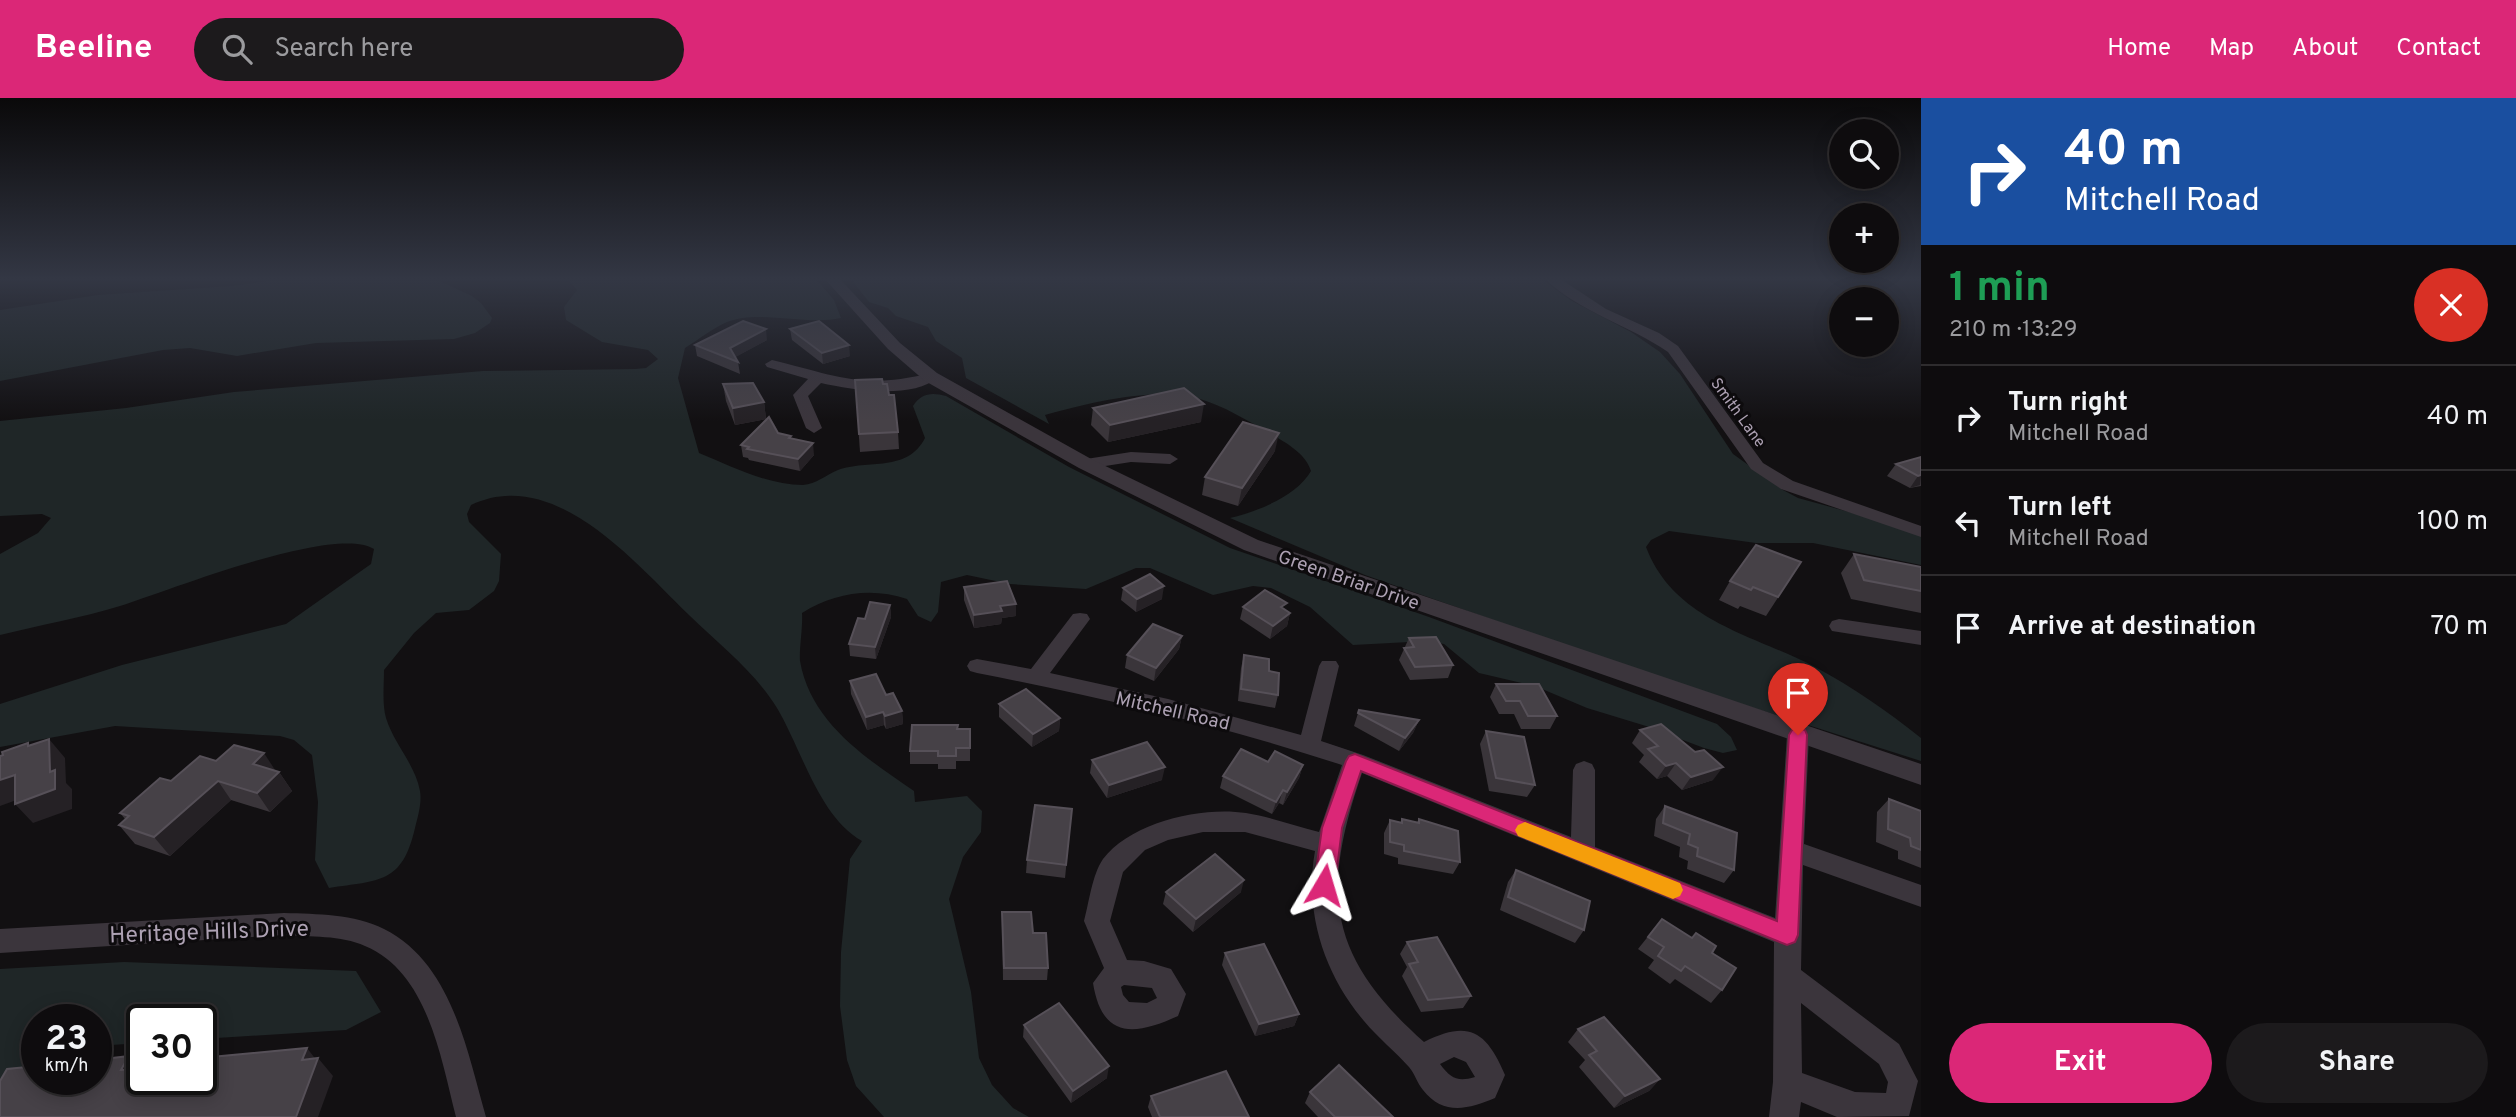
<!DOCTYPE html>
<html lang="en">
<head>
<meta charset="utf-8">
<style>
	body { margin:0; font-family:Overpass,sans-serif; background:#1c1a1c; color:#f1f3f6; height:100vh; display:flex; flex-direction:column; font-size:26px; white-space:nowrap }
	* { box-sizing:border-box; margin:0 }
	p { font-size:23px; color:#9b9b9e }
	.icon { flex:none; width:38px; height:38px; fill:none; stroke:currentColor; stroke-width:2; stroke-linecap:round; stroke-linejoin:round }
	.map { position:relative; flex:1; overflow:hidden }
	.sheet { display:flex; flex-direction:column; background:#0e0c0e; width:595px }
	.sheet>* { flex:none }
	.top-card { background:#1a4fa0; color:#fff; overflow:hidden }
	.buttons { position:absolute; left:1829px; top:21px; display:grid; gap:14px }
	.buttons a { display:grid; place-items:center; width:70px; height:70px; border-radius:50%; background:#0e0c0e; box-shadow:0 4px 18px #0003,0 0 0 2px #2e2c2e; font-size:35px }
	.speed { position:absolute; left:21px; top:906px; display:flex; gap:14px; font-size:35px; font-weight:700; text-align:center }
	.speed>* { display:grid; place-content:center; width:91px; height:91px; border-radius:50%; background:#0e0c0e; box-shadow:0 4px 18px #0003,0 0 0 2px #2e2c2e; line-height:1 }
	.speed small { font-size:18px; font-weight:400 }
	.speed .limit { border:4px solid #111; border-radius:10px; background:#fff; color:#111 }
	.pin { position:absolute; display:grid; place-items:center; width:60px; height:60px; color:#fff; margin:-72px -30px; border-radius:50% 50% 50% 0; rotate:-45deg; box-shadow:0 0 7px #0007 }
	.pin .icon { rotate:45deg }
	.me { position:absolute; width:77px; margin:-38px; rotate:7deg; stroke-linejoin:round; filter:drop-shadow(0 0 5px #0008) }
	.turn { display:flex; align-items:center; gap:24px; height:147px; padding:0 28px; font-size:32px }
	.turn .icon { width:91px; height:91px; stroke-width:2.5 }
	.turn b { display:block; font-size:49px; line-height:60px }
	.round { display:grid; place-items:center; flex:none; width:74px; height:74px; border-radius:37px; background:#1c1a1c }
	.headline { display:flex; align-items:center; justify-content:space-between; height:119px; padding:0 28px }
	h1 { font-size:42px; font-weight:700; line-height:52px; color:#1e9e55 }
	.cta { display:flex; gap:14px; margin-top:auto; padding:14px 28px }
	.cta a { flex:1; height:80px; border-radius:42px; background:#db2777; color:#fff; font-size:28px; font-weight:700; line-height:80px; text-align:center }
	.cta a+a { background:#1c1a1c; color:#f1f3f6 }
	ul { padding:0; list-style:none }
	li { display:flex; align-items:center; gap:21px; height:105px; padding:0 28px; border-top:2px solid #2e2c2e }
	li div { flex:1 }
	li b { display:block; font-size:26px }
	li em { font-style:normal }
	header { display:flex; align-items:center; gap:42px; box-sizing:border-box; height:98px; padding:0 35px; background:#db2777; color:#fff }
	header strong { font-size:33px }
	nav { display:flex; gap:38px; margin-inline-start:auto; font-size:24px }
	.search { width:490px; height:63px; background:#1c1a1c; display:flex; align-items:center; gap:18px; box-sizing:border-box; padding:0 24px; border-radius:38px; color:#9b9b9e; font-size:26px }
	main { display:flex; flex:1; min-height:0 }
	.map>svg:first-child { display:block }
	.green { fill:#1f2627 }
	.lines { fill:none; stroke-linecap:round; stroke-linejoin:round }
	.minor { fill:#3b353c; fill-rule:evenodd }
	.tertiary { fill:#3b353c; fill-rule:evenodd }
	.wall { fill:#3a353a }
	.shaded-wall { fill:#252125 }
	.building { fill:#464147; stroke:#565058; stroke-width:2 }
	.route { fill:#db2777; stroke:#8e194d; stroke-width:2 }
	.slow { fill:#f59e0b }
	.labels { text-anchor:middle; stroke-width:6; stroke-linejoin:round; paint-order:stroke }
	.far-street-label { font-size:16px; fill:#ada1b3; stroke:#0d0b0d }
	.street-label { font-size:19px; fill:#ada1b3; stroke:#0d0b0d }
	.near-street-label { font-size:23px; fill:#ada1b3; stroke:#0d0b0d }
</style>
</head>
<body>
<header>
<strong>Beeline</strong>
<div class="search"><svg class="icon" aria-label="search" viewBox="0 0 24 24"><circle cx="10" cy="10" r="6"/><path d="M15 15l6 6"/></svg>Search here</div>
<nav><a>Home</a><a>Map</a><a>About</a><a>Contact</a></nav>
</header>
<main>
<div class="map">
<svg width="1921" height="1019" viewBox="0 0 1921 1019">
	<rect width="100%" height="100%" fill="#121012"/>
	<g class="green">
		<path d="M290,180H433L472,198L481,205L492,220L490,225L475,235L454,241L316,245L237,258L190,250L163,252L0,283V212L98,197L232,188Z"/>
		<path d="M567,180H815L834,202L841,220C805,228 760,211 727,224C713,230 698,242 685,250L678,280L699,355C731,368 767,387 803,387C816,386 826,377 838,372C868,361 907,375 925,340L913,308C921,295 932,294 946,298L1069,369L1230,450L1429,519L1717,626L1731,639L1737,652L1723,655L1704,650L1646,628L1587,610L1535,588L1479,575L1444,546L1428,543L1353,547L1310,509L1271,490L1253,488L1213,497L1150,470H1136L1086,491L1010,486L967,477L941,484L938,514L931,524L918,518L907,501C871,489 834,495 802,515C803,529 799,551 800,563C811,625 866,660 914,693L915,704L967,698L982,713L981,734L963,759L949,801L971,894L979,960L992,987L1013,1010L1029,1019H884L856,988L847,962L840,908L841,854L850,761L862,743C819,719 802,652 777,610C754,573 720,547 689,517C636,466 555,367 471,407L467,416L469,424L501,456L499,483L494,493L469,512L436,515L414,535L384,572C384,587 382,606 386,620C394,646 415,666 420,693C422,705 418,718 415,730C402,786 380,782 329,790L315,762L318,704L312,657L294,642L280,638L115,628L0,649V606L122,567L286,526L371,466L374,451C334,426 168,493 120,508C81,520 40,527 0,537V456L38,435L51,420L42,416L0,418V323L126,310L234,294L483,273L635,271L646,270L658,261L648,252L602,244L566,222L564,209L577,192Z"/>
		<path d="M850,180H1540L1572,203L1631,234L1660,254L1680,276L1733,356L1783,392L1798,400L1893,426L1921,438V467L1813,445H1756L1669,433L1651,442L1646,449C1674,523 1752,536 1815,569C1853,589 1887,613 1921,640V663L1641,574L1365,477L1230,420C1256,414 1297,398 1311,373C1305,354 1284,344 1268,334C1246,322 1224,308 1200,301C1155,288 1089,305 1045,317L1049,326L966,280L962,260L936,243L928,229L896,218L888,210L869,204Z"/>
		<path d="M124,864L356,873L381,914L346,932L201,941V922H142V945L96,948V922H37V961L0,987V871Z"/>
	</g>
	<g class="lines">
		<g class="minor">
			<path d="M1544,180H1559L1606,211L1659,235L1678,248L1763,365L1793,383L1921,428V439L1781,391L1751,371L1668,254C1629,227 1579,214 1544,180Z"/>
			<path d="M772,262C838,278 862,292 931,275L938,279C913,302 852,292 821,285L808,298L822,330L814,335L806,330L793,297L808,281L767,269L765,266Z"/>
			<path d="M1131,354L1170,356L1178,361L1170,366L1131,364L1086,371L1078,366L1086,361Z"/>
			<path d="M1080,515L1087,516L1090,521L1050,575L1168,601L1301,637L1319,568L1322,563H1336L1339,568L1321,643L1363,657L1571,739L1573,672L1576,666L1584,663L1592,666L1595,672V749L1775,820L1787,637L1790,631L1798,629L1806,631L1809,637L1804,746L1921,787V809L1803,767L1801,872L1899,946L1918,983L1909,1018L1837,1019L1801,1004L1799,1019H1769L1773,984L1774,844L1362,675C1321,794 1327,858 1424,944C1468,922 1486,932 1505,977L1495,1000C1469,1011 1443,1018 1423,992C1417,985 1415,976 1409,969C1395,953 1378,940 1364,923C1324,876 1304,814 1315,753L1245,734H1203L1168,742L1145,752L1123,774L1110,823L1127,862L1144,863L1171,871L1186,896L1178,918C1134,938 1102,941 1093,885L1104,870L1084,823C1089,805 1092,777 1103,761C1131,724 1202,708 1246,715C1271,719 1295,728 1319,734L1342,667C1223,628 1101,599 977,575L970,573L967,568L970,563L977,561L1031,571L1073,516ZM1124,887L1152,890L1157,900L1147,905L1129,904L1123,897L1121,889ZM1801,905L1879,966L1888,984L1886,995L1855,994L1802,975ZM1454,959L1466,964L1475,979C1458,984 1451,981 1440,966Z"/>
			<path d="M1839,521L1921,533V547L1832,533L1829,528L1832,523Z"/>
			<path d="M284,815C317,816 354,816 384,831C452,865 467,953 486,1019H456C441,961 428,874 365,848C341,837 310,839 284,837L0,855V831Z"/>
		</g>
		<path class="tertiary" d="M824,180H839L900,245L937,275L1093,362L1258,442L1921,666V687L1244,452L1079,370L925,283L888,251Z"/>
	</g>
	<g class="wall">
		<path d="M790,231L850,258L823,266L792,242Z"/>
		<path d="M767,242L735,259L738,264L740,276L697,258L695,247Z"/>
		<path d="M855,282L883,286L889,297L898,334L899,351L860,354Z"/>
		<path d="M723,286L764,304L766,321L735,327L726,303Z"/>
		<path d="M1093,310L1201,324L1108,344L1091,327Z"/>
		<path d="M778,335L791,340L814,357L800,373L749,362L748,360L743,359L741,347Z"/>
		<path d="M1275,353L1238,408L1202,397L1205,379Z"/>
		<path d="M1921,359V388L1910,390L1887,378L1896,366Z"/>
		<path d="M1854,456L1921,469V515L1851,501L1841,475Z"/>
		<path d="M1801,464L1766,518L1740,508L1738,511L1719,502L1730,483Z"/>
		<path d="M964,489L1016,518L1002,520L1001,526L974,530L964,502Z"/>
		<path d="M1123,490L1162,501L1136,514L1121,502Z"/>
		<path d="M890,507L891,519L876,561L850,558L849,546L865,521Z"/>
		<path d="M1243,509L1285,512L1290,515L1287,528L1270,541L1240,521Z"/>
		<path d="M1182,538L1179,551L1154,583L1125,570L1127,557Z"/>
		<path d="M1409,540L1453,567L1448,580L1410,582L1399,562Z"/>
		<path d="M1244,557L1269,573L1278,597L1275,610L1238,603L1241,570Z"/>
		<path d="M850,583L886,597L902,613L903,626L886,631L884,627L867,632L851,596Z"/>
		<path d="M1496,586L1557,618L1550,631H1521L1514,616H1499L1490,599Z"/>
		<path d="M999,606L1060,620L1059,633L1032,649L999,619Z"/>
		<path d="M1359,612L1419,622L1413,635L1399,653L1354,628Z"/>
		<path d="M958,631H970V663H956V671H938V666H910V653Z"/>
		<path d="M1640,632L1713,682L1682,692L1667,678L1657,681L1639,664L1644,657L1632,645Z"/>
		<path d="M1486,633L1535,687L1527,699L1489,693L1480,646Z"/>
		<path d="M1092,662L1162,682L1107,700L1090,675Z"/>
		<path d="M216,663L279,674L292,693L270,714L231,702L170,758L135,746L119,727L125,721L120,715L171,683Z"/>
		<path d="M1268,664L1303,667L1299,680L1283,707L1279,705L1272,716L1220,690L1223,678Z"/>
		<path d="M1889,701L1921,713V770L1898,761V753L1876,744L1877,714Z"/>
		<path d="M1665,708L1734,772L1724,785L1687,771L1688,763L1679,759L1680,749L1654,738L1656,721Z"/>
		<path d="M1072,711L1065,780L1026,775L1027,762Z"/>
		<path d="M1402,721L1417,724L1419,721L1460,764L1453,776L1398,766V760L1384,756V735L1390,722L1400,725Z"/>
		<path d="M1516,772L1584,832L1575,845L1500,812L1508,784Z"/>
		<path d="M1166,794H1241L1193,834L1163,806Z"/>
		<path d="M1002,814L1033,835L1048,870L1047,882H1003Z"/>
		<path d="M1662,821L1712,855L1722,892L1711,905L1675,881L1670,886L1648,870L1654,862L1638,851Z"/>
		<path d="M1407,844L1471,898L1463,910L1421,914L1402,878L1407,869L1400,856Z"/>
		<path d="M1225,855L1299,916L1294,928L1255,938L1222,867Z"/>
		<path d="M1024,927L1107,980L1071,1005L1023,939Z"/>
		<path d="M1578,931L1660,981L1649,993L1614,1010L1579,969L1585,962L1568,944Z"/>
		<path d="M1310,994L1393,1019H1318L1305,1005Z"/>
		<path d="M1151,998L1249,1019H1152L1148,1009Z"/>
	</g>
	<g class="shaded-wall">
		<path d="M766,231L767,242L732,261L730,250Z"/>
		<path d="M849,247L850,258L823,266L822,255Z"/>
		<path d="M764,304L766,321L735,327L733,310Z"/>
		<path d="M1204,306L1201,324L1108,344L1110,327Z"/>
		<path d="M1279,335L1275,353L1238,408L1242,390Z"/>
		<path d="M813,345L814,357L800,373L798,361Z"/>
		<path d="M1921,377L1920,387L1910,390L1918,378Z"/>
		<path d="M1164,488L1162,501L1136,514L1137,501Z"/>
		<path d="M1016,506V518L1002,520L1001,526L974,530V517L1000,508Z"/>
		<path d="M890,507L891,519L876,561L875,549Z"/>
		<path d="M1290,515L1287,528L1270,541L1273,528Z"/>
		<path d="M1182,538L1179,551L1154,583L1156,570Z"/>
		<path d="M902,613L903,626L886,631L885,618Z"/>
		<path d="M883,614L884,627L867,632L866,619Z"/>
		<path d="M1060,620L1059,633L1032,649L1033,636Z"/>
		<path d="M1419,622L1413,635L1399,653L1405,640Z"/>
		<path d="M49,641L65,660L66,685L72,691V711L33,725L15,706L50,674Z"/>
		<path d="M264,655L277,675L253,666Z"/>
		<path d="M1676,665L1667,678L1657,681L1666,668Z"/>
		<path d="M1303,667L1299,680L1283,707L1287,694Z"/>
		<path d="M1165,669L1162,682L1107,700L1109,687Z"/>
		<path d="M1723,669L1713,682L1682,692L1691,679Z"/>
		<path d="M279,674L292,693L270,714L257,695Z"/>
		<path d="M15,677L33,696L0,708V682Z"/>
		<path d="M218,683L231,702L170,758L154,739Z"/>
		<path d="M1283,692L1279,705L1272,716L1276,704Z"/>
		<path d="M1244,782L1241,794L1193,834L1196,821Z"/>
		<path d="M1299,916L1294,928L1255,938L1259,926Z"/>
		<path d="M307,950L317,963L318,960L333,978L318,1019H296L302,962Z"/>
		<path d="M129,958L142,970V982L151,999L121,972Z"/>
		<path d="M1109,968L1107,980L1071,1005L1073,993Z"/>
		<path d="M1660,981L1649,993L1614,1010L1625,998Z"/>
	</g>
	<g class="building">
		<path d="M743,223L766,231L730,250L738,264L695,247Z"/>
		<path d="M819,223L849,247L822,255L790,231Z"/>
		<path d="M882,281L883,286H887L889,297H894L898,334L859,336L855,282Z"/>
		<path d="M753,285L764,304L733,310L723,286Z"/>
		<path d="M1184,290L1204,306L1110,327L1093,310Z"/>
		<path d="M769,319L778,335L791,338L789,340L813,345L798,361L747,351L749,349L741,347Z"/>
		<path d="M1243,324L1279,335L1242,390L1205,379Z"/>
		<path d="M1921,359V377L1918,378L1896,366Z"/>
		<path d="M1756,447L1801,464L1778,499L1753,489L1751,492L1730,483Z"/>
		<path d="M1854,456L1921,469V493L1864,482Z"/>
		<path d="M1150,476L1164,488L1137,501L1123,490Z"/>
		<path d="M1007,483L1016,506L1000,508L1002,513L974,517L964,489Z"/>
		<path d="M1265,492L1287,505L1281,509L1290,515L1273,528L1243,509Z"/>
		<path d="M870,504L890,507L875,549L849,546L858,520L865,521Z"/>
		<path d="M1153,526L1182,538L1156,570L1127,557Z"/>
		<path d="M1436,539L1453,567L1415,569L1404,550L1414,549L1409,540Z"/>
		<path d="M1244,557L1269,561V573L1279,575L1278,597L1241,591Z"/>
		<path d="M876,576L886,597L893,595L902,613L885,618L883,614L866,619L850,583Z"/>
		<path d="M1496,586H1539L1557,618H1528L1520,603H1506Z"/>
		<path d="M1026,591L1060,620L1033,636L999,606Z"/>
		<path d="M1359,612L1419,622L1405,640L1358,615Z"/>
		<path d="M1661,626L1695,654L1704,652L1723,669L1691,679L1676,665L1666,668L1648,651L1658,648L1640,632Z"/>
		<path d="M912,627H958L957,631H970V650H956V658H938V653H910Z"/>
		<path d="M1486,633L1524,639L1535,687L1496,680Z"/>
		<path d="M49,641L50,674L55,672V691L15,706V677L0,682V658L3,657L2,654L28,645V648Z"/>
		<path d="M1147,644L1165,669L1109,687L1092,662Z"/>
		<path d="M234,647L264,655L253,666L279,674L257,695L218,683L154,739L119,727L129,718L120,715L160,680L171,683L200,658L216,663Z"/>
		<path d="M1241,651L1268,664L1275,653L1303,667L1287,694L1283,692L1276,704L1223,678Z"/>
		<path d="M1889,701L1921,713V752L1911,748L1910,740L1888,731Z"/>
		<path d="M1035,707L1072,711L1066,767L1027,762Z"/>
		<path d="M1665,708L1737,735L1734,772L1697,758L1698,750L1688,746L1690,736L1663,725Z"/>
		<path d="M1402,721L1419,725V721L1458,733L1460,764L1404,753V747L1390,744V722L1402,725Z"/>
		<path d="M1215,756L1244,782L1196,821L1166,794Z"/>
		<path d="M1516,772L1590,803L1584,832L1508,799Z"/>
		<path d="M1002,814H1031L1033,835H1046L1048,870H1004Z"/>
		<path d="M1662,821L1692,840L1696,835L1716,848L1712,855L1736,870L1722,892L1685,868L1681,873L1658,858L1664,849L1648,839Z"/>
		<path d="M1437,839L1471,898L1428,902L1409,866L1418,864L1407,844Z"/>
		<path d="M1264,846L1299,916L1259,926L1225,855Z"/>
		<path d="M1059,905L1109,968L1073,993L1024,927Z"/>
		<path d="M1604,919L1660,981L1625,998L1589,957L1597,953L1578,931Z"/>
		<path d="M307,950L302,962L318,960L296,1019H0V983L7,971L37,968V982H96V962L129,958L121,972L136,971L131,981L142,980V982H201V960Z"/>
		<path d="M1339,967L1393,1019H1335L1310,994Z"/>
		<path d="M1226,973L1249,1019H1160L1151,998Z"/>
	</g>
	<linearGradient id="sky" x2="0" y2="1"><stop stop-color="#0a090a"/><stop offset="0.56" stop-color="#333744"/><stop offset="1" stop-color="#333744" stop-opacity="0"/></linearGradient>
	<rect width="1921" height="323" fill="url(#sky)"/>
	<path class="route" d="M1798,630L1805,632L1807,637L1798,837L1795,844L1787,847L1361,673L1342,730L1335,787L1332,793L1324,796L1317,793L1314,787L1322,730L1346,663L1349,658L1355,656L1777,823L1789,637L1792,632Z"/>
	<path class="slow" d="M1525,724L1680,785L1683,792L1680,798L1673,801L1518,738L1515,732L1518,727Z"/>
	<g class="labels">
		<g class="far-street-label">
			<text transform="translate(1739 314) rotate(54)" y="6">Smith Lane</text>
		</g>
		<g class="street-label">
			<text transform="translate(1349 481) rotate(19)" y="7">Green Briar Drive</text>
			<text transform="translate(1173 612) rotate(13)" y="7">Mitchell Road</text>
		</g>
		<g class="near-street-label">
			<text transform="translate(209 833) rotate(-2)" y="8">Heritage Hills Drive</text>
		</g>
	</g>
</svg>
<div class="buttons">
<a><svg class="icon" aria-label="search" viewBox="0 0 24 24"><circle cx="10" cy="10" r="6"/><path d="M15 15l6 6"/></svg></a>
<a>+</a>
<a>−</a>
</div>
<div class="speed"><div>23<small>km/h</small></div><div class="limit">30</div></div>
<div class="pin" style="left:1798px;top:637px;background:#d93025"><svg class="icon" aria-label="arrive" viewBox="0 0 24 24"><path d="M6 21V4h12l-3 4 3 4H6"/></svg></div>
<svg class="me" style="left:1324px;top:787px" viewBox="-20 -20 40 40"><path d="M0-17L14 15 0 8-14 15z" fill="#db2777" stroke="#fff" stroke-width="4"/></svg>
</div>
<section class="sheet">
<div class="top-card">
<div class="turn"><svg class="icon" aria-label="right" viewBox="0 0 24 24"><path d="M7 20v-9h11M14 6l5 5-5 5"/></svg><div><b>40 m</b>Mitchell Road</div></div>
</div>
<div class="headline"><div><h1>1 min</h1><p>210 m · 13:29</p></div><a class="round" style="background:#d93025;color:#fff"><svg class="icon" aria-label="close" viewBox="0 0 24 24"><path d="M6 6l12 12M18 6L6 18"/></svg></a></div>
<ul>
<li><svg class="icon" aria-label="right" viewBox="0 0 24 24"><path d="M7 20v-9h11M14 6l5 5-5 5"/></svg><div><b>Turn right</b><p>Mitchell Road</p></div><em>40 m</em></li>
<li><svg class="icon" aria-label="left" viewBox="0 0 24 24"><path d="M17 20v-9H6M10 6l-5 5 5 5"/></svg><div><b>Turn left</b><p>Mitchell Road</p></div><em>100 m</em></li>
<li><svg class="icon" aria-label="arrive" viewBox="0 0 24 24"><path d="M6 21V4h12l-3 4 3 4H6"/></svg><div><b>Arrive at destination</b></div><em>70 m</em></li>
</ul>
<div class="cta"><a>Exit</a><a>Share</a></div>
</section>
</main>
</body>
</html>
